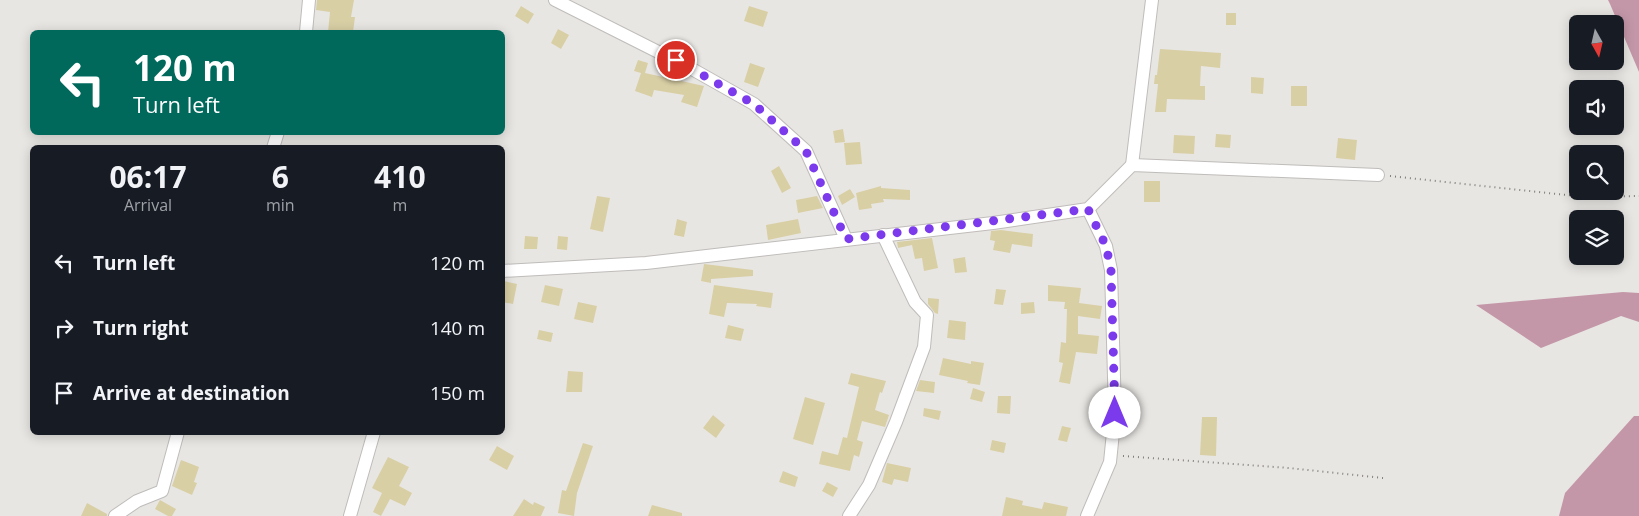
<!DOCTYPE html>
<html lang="en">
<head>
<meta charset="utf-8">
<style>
	body { margin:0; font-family:"Open Sans",sans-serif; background:#242831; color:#f1f3f6; height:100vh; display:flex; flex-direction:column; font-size:19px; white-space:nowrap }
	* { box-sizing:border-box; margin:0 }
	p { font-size:16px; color:#9ea1a6 }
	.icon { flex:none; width:28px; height:28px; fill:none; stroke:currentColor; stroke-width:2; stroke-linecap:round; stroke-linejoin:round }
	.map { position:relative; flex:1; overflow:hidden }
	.panel { position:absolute; left:30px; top:145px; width:475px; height:290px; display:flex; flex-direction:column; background:#171b24; border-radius:8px; box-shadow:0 2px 12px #0003 }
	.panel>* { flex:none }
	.hud { position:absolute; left:30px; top:30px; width:475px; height:105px; border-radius:8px; box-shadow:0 2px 12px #0003; background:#00695c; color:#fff; overflow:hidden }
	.needle { width:32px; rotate:172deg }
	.tools { position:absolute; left:1569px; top:15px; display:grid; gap:10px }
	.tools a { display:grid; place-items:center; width:55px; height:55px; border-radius:8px; background:#171b24; box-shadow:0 2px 12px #0003; font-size:25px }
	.pin { position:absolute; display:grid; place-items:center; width:42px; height:42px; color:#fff; margin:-21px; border:2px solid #fff; border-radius:50%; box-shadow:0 1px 5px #0007 }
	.me { position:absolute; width:55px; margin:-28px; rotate:0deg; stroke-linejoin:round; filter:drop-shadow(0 0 4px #0008) }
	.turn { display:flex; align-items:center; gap:18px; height:105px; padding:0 20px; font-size:22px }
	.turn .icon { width:65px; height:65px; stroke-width:2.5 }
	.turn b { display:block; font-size:35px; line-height:42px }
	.eta { display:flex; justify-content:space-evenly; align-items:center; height:85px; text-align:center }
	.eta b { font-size:30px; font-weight:700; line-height:35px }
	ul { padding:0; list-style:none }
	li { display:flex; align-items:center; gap:15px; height:65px; padding:0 20px }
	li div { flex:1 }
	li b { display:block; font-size:19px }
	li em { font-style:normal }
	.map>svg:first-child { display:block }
	.forest { fill:#c497a8 }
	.building { fill:#d9cfa5 }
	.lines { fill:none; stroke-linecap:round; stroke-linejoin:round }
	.street-casing { stroke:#bfbcba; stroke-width:14 }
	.path { stroke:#807e7c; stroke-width:2; stroke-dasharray:1 4; stroke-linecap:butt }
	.street { stroke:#fff; stroke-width:12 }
	.route { stroke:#7c3aed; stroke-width:9; stroke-dasharray:0 16.2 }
</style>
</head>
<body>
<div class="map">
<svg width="1639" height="516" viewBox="0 0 1639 516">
	<rect width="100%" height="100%" fill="#e8e6e3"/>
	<g class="forest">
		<path d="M1608,0H1639V72L1610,4Z"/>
		<path d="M1623,292L1639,293V322L1621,316L1541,348L1476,305Z"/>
		<path d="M1634,416H1639V516H1559L1565,493Z"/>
	</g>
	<g class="building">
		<path d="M317,0H354L351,17H355L353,32H328L330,12L316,10Z"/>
		<path d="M521,6L534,14L528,24L515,16Z"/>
		<path d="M749,6L768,12L763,27L744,21Z"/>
		<rect x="1226" y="13" width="10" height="12"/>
		<path d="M558,29L569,35L561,49L551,43Z"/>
		<path d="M1160,49L1221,53L1220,68L1201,66L1200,86H1205V100L1167,99L1166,112H1155L1158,84H1154L1155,75H1157Z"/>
		<path d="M638,60L648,63L645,73L704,86L697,107L681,102L684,95L654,90L652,97L635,91L641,73L634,71Z"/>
		<path d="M750,63L765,68L758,87L744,82Z"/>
		<path d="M1251,77L1264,78L1263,94L1251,93Z"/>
		<rect x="1291" y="86" width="16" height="20"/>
		<path d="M843,129L845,142L835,143L833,131Z"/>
		<path d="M1216,134L1231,135L1230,148L1215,147Z"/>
		<path d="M1174,135L1195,136L1194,154L1173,153Z"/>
		<path d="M1338,138L1357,140L1355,160L1336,158Z"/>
		<path d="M860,142L862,164L846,165L844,143Z"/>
		<path d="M779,166L791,188L782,193L771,171Z"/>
		<rect x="1144" y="181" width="16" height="21"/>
		<path d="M881,186V188L910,190V200L883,199L884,202L871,204L872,208L859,210L856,193Z"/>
		<path d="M850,189L855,197L842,205L838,196Z"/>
		<path d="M597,196L610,198L603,232L590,229Z"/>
		<path d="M817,196L823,208L798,213L796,200Z"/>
		<path d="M677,219L687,222L684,237L674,235Z"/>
		<path d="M798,219L801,233L768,240L766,225Z"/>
		<path d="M1001,230L1033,234L1032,247L1012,244L1010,253L993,250L995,241L990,240L991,231Z"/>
		<path d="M525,236L538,237L537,249H524Z"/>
		<path d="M558,236L568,237L567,250L557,249Z"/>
		<path d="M932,238L938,268L924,271L922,258L915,259L912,245L898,248L897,242Z"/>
		<path d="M965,257L967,272L955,273L953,259Z"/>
		<path d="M704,264L753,270V276L711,279V283L701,281Z"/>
		<path d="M504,281L517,284L513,304L502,302Z"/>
		<path d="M545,285L563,289L559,306L541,302Z"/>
		<path d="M714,285L773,293L771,308L756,306L757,304L727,303L724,317L709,314Z"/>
		<path d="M1048,285L1081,288L1079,303L1102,306L1100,319L1078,316V334L1099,336L1097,354L1076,352L1070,384L1059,382L1063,363L1059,362L1061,342L1066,343L1067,309H1064L1065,302L1048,301Z"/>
		<path d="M996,289L1006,290L1003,305L994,304Z"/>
		<path d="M928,298L939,299L938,314L935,313L928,304Z"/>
		<path d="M578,302L597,306L593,323L574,319Z"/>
		<path d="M1034,302L1035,313L1021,314V303Z"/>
		<path d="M949,320L966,322L965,340L947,338Z"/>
		<path d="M728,325L744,329L741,341L725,338Z"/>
		<path d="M539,330L553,333L551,342L537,339Z"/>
		<path d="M943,358L971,364V361L984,363L980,385L967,383L968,381L939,375Z"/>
		<path d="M568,371L583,372L582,392H566Z"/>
		<path d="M851,373L886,381L882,393L880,392L875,410L889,415L885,427L862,421L857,440L863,442L859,457L854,455L850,471L819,464L822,451L838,455L843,437L847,438L859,387L848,384Z"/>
		<path d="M920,380L935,382L934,393L916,391Z"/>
		<path d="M973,388L985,392L982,402L970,399Z"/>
		<path d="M998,396H1011L1010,414L997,413Z"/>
		<path d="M805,397L825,403L813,445L793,439Z"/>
		<path d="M924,408L941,411L939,420L923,416Z"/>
		<path d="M713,415L725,425L716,438L703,428Z"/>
		<path d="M1202,417H1217L1216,456L1200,455Z"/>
		<path d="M1062,426L1071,428L1067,442L1058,440Z"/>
		<path d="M992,440L1006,443L1004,453L990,450Z"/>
		<path d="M583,443L593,446L577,493L574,516L558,513L562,490L566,491Z"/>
		<path d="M497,446L514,456L507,470L489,460Z"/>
		<path d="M388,457L409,467L399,486L412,493L405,506L390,499L381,516L373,512L382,493L372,488Z"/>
		<path d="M181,460L199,467L194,482L197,483L192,495L172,486Z"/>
		<path d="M887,463L911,468L908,482L894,479L892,485L882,482Z"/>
		<path d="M783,471L798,477L795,487L779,482Z"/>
		<path d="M827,482L838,488L833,497L822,491Z"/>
		<path d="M1006,497L1023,501L1022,505L1042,509L1044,502L1068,507L1066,516H1002Z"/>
		<path d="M524,499L533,505L534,502L545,507L541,516H513Z"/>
		<path d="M160,500L176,509L172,516H168L155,509Z"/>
		<path d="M87,503L107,514V516H81Z"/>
		<path d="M652,505L682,513V516H648Z"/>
	</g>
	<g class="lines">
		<defs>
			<g id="street">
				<path d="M555,0L692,69L754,104L806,151L846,239"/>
				<path d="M306,32L309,0"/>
				<path d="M273,148L278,132"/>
				<path d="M1132,165L1152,0"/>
				<path d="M502,271L646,263L993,223L1088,209L1132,165L1378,175"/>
				<path d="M115,516L137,501L162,491L178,432"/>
				<path d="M350,516L374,432"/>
				<path d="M849,516L869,485L896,422L924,347L927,315L915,302L883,235"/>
				<path d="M1087,516L1110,462L1115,413L1111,270L1106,246L1088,209"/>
			</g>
		</defs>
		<use href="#street" class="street-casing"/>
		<g class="path">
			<path d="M1390,176L1585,197L1639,196"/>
			<path d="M1123,456L1289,468L1383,478"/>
		</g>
		<use href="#street" class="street"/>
	</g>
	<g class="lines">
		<path class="route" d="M676,60L754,104L806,151L846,239L1088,209L1106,246L1111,270L1115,413"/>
	</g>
</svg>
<div class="tools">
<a><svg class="needle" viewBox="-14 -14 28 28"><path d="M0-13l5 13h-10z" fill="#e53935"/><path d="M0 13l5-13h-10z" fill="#9ea1a6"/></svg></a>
<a><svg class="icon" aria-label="sound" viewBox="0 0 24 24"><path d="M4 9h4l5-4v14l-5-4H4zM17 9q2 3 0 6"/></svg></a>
<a><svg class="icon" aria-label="search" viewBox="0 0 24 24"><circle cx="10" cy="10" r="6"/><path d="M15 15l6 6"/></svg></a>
<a><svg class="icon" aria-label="layers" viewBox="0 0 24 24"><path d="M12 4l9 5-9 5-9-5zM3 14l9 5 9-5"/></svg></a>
</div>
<div class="pin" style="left:676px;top:60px;background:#d93025"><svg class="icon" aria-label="arrive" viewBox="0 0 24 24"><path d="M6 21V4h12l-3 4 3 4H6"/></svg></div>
<svg class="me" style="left:1115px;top:413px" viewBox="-20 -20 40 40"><circle r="19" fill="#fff"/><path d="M0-13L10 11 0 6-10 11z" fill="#7c3aed"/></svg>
<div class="hud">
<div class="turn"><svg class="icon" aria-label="left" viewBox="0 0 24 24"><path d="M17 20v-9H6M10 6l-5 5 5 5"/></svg><div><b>120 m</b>Turn left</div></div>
</div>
<section class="panel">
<div class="eta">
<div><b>06:17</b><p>Arrival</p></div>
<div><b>6</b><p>min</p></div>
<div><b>410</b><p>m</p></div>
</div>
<ul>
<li><svg class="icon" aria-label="left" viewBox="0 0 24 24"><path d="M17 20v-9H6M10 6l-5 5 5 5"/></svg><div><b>Turn left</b></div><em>120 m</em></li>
<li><svg class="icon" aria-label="right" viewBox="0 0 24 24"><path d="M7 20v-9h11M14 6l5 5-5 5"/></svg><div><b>Turn right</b></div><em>140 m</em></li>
<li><svg class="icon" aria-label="arrive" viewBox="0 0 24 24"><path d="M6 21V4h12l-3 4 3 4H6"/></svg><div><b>Arrive at destination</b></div><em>150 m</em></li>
</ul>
</section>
</div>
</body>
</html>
